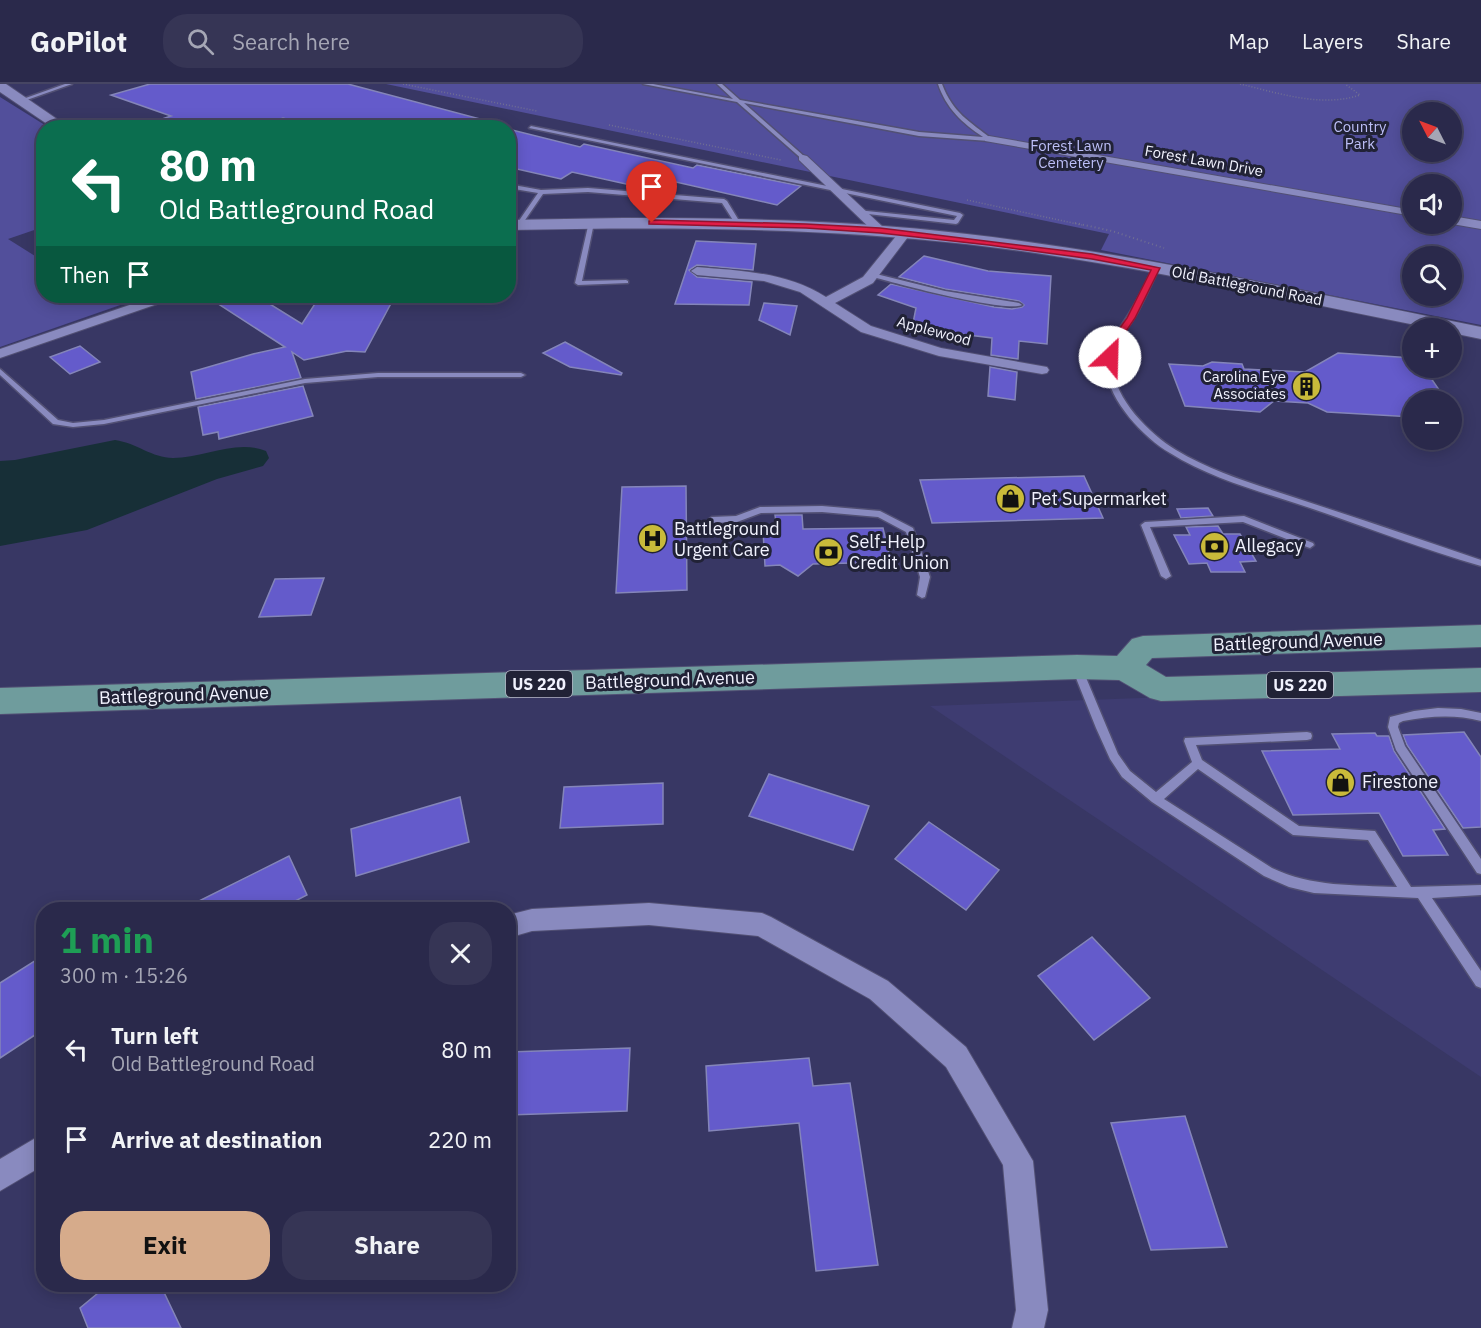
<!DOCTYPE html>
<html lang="en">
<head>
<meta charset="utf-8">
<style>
	body { margin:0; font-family:"IBM Plex Sans",sans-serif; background:#363555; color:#f1f3f6; height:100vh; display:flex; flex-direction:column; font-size:22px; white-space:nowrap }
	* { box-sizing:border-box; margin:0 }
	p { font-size:20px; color:#a5a6b5 }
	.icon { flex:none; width:33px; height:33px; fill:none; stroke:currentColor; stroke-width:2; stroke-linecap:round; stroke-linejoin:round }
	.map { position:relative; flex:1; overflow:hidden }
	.side { position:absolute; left:36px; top:818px; width:480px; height:390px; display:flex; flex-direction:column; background:#2a294b; border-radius:24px; box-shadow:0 3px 15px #0003,0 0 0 2px #464563 }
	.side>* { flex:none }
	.guide { position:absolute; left:36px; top:36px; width:480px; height:183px; border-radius:24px; box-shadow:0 3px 15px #0003,0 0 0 2px #464563; background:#0b6e4f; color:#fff; overflow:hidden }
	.needle { width:39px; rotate:312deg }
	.buttons { position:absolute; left:1402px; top:18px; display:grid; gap:12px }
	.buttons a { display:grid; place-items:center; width:60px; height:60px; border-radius:50%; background:#2a294b; box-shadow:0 3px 15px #0003,0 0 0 2px #464563; font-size:30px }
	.pin { position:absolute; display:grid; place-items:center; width:51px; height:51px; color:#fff; margin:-62px -26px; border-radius:50% 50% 50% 0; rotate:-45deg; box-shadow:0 0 6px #0007 }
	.pin .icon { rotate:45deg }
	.me { position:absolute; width:66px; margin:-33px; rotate:24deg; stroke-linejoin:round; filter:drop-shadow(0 0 4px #0008) }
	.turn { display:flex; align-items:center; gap:21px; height:126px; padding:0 24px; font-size:27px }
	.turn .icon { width:78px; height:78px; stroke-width:2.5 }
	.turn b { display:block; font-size:42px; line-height:51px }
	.then { display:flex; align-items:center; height:57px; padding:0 24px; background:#0003; gap:12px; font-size:22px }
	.round { display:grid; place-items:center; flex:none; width:63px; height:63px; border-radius:24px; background:#363555 }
	.headline { display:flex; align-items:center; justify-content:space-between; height:102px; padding:0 24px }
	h1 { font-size:36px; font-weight:700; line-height:45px; color:#1e9e55 }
	.primary-button { display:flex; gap:12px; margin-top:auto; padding:12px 24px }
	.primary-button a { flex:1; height:69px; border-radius:24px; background:#d6ab8b; color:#111; font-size:24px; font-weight:700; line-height:69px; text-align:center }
	.primary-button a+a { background:#363555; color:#f1f3f6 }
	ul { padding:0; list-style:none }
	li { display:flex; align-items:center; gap:18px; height:90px; padding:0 24px }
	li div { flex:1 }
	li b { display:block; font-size:22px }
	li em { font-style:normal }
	header { display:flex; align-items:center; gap:36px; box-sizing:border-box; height:84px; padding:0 30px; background:#2a294b; border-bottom:2px solid #464563 }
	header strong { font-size:28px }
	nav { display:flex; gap:33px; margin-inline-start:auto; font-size:21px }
	.search { width:420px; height:54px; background:#363555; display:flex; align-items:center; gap:15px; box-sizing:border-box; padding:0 21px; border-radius:24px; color:#a5a6b5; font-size:22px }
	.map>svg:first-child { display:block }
	.built { fill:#3e3c71 }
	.green { fill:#524f9b; fill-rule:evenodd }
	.water { fill:#172f37 }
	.building { fill:#645bcb; stroke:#8485b9; stroke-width:1.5 }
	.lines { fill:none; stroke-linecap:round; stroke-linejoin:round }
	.lane-casing { stroke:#525074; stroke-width:3 }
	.street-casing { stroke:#525074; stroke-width:2 }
	.secondary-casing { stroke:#525074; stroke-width:2 }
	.primary-casing { stroke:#525074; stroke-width:2 }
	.path-far1 { stroke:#706f93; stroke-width:1.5; stroke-dasharray:1 2; stroke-linecap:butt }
	.path { stroke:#706f93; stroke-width:2; stroke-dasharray:1 3; stroke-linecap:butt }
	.lane { fill:#898abf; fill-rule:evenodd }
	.street { fill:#898abf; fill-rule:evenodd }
	.secondary { fill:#898abf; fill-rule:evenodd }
	.primary { fill:#6f9c9d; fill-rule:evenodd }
	.route { fill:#e11d48; stroke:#92132f; stroke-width:1.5 }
	.labels { text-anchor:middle; stroke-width:6; stroke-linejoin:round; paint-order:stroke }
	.far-park-label { font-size:15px; fill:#bdbff8; stroke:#212236 }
	.far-street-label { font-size:15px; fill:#f1f2fe; stroke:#212236 }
	.far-poi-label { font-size:15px; fill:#f1f2fe; stroke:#212236; text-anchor:end }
	.shield { fill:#212236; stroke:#b3b4c2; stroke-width:1.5 }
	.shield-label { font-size:16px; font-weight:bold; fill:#f1f2fe }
	.poi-label { font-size:18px; fill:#f1f2fe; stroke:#212236; text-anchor:start }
	.street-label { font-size:18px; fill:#f1f2fe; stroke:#212236 }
</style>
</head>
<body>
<header>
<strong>GoPilot</strong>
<div class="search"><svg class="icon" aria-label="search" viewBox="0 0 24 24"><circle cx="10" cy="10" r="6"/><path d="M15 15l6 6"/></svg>Search here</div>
<nav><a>Map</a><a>Layers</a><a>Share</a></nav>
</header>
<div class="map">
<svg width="1481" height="1244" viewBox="0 0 1481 1244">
	<rect width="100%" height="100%" fill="#383764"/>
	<path class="built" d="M1481,601V993L930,622Z"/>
	<g class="green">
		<path d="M386,0H1481V241L1101,166L1109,150ZM1413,28H1452V68H1413ZM1413,100H1452V140H1413ZM1413,172H1452V212H1413Z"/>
		<path d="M0,13L48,43L44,44L43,143L8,155L43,177L44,212H146L0,263Z"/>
	</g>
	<path class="water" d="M115,356C137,359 152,374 173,374C204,374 236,355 266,367L269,374L263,382L217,395L87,446L0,462V377L15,376Z"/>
	<g class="building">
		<path d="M150,0H348L484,36L483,44H317L283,34L257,44H150V39L171,32L111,11Z"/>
		<path d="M508,45L580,63L584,60L693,84L697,81L801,102L777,121L676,98L662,108L572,88L561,95L508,83Z"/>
		<path d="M696,157L756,160L753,186L697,181L689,186L697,193L752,198L749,221L675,220Z"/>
		<path d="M924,172L988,187L1051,192L1047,260L1019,257L1018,275L991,271L992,254L912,244L916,224L878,211L891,200L994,223L1012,225L1022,223L1024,221L1019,217L945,205L899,193Z"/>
		<path d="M206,212H257L302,240L320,212H395L365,268L347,267L304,276L292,268L301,294L196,315L191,288L253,270L285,263Z"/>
		<path d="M764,219L797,222L790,251L759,236Z"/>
		<path d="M565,258L622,289L621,291L570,283L543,269Z"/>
		<path d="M80,262L100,278L70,290L50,273Z"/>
		<path d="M1338,269L1413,274V284H1424L1446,316H1413V333L1327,328L1308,319L1274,317L1260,328L1185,322L1169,280L1203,282L1212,278L1242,280L1244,285L1305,288Z"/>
		<path d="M990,283L1017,288L1015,316L988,312Z"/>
		<path d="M303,302L313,332L219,355L218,348L203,351L198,323Z"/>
		<path d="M1084,392L1103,434L932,439L920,396Z"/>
		<path d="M686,402L687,506L616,509L622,403Z"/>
		<path d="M1208,424L1213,432L1181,434L1177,425Z"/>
		<path d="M775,431H802L803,445L883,444L891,478L813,480L798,492L780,481L765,482L763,446H777Z"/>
		<path d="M1218,442L1223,450H1240L1256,477L1240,478L1245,488H1211L1207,479L1189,480L1174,451H1190L1186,443Z"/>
		<path d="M324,494L311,531L259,533L275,495Z"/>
		<path d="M1464,648L1481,673V743L1463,744L1407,661L1403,651Z"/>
		<path d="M1375,649L1377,652H1389L1394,667L1445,745L1433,746L1448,771L1403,772L1379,729L1293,731L1262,667L1340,665L1332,650Z"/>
		<path d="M769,690L869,722L853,766L749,732Z"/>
		<path d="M663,699V740L560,744L564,703Z"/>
		<path d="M460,713L469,758L356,792L351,745Z"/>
		<path d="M929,738L999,786L966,826L895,775Z"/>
		<path d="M289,772L307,811L280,825H183Z"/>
		<path d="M1092,853L1150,914L1094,956L1038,892Z"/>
		<path d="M44,871V945L0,974V899Z"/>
		<path d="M630,964L627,1027L508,1031V968Z"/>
		<path d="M809,974L813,1002L850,999L878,1181L816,1187L799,1039L709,1047L706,982Z"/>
		<path d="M1185,1032L1227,1163L1151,1166L1111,1039Z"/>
		<path d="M109,1200H160L181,1244H88L80,1224Z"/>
	</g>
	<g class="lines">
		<defs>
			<g id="lane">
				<path d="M65,0H72L24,17L20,16Z"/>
				<path d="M643,0H653L733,15L717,0H722L740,16L919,48L983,53C962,39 946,24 938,0H942C953,29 969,37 992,55L989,57L919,52L744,19L805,73L803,76L737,18Z"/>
				<path d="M531,42L960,129L963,131L958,139L956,140L859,129L856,127L857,126L954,136L957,132L529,44Z"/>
				<path d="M508,100L541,106L588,104L724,115L727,117L741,140L736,141L722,119L588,108L543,110L521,142L519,143L516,141L538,109L508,104Z"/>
				<path d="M589,138L594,139L582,197L626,196L628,197V199L578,201L575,199Z"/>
				<path d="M1156,182L1159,184C1152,199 1145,214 1137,229C1127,247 1112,260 1113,282C1114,315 1150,350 1176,366C1214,389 1258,401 1299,415C1360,435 1420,455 1481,476V482C1425,466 1369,444 1313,425C1266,409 1213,396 1170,369C1144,354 1109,317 1106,285C1103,261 1119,247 1130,228C1139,214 1146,199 1153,184Z"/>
				<path d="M872,189L945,207L1019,219L1022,221C1006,229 893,199 870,192L869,191Z"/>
				<path d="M0,285L58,336L73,339L104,336L305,295L378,289H521L525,291L521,293H378L305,299L104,340L73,343L53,340L0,291Z"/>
				<path d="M822,422L880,427L913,444L930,493L925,513L922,514L917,511L920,493L906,448L878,433L822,428L761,429L737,438L712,439L708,436L712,433L736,432L760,423Z"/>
				<path d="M1244,432L1313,459L1314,461L1310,464L1307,463L1243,438L1150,443L1171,492L1166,495L1161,492L1141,441L1145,438Z"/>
				<path d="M1077,580L1082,584L1118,670L1130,687L1156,708L1192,678L1184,657L1185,654L1307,648L1311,649L1312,652L1311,655L1307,656L1196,661L1202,676L1299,742L1375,747L1411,803L1481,801V811L1432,814L1481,887V904L1476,902L1418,814L1314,809L1289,803L1264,792L1152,718L1122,693L1110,675L1096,644L1072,584ZM1198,685L1293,751L1368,756L1397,803C1354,801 1312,803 1272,784L1164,715Z"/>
				<path d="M1438,624L1461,625L1481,629V637C1455,630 1429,632 1403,637L1399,639L1398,643L1405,662L1481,775V790L1477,789L1396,666L1388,643L1390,633L1414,627Z"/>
			</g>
			<g id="street">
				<path d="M989,52L1413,126V132L985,57V53Z"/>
				<path d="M803,71L807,72L884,144V150H876L799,76V72Z"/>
				<path d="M1452,132L1481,137V145L1452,140Z"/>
				<path d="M905,145L911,149L873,199L835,219L871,242L941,264L1047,283L1049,286L1047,289L1042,290L939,272L861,248L800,208L764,197L697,191L691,187L697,183C742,187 787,188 826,213L863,193L901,146Z"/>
				<path d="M156,212H174L172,215L0,274V265Z"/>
				<path d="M649,819L762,829L771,833L888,897L966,963L1033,1077L1048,1226L1044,1244H1012L1016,1226L1003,1081L946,983L870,915L758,852L649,841L532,847L508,854V831L532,825Z"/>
				<path d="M44,1049V1081L0,1107V1075Z"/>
			</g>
			<g id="secondary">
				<path d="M0,0H6L70,44H53L0,8Z"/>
				<path d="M623,134C738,134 853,136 967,150C1140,170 1311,209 1481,243V255L1452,249V244H1430C1276,213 1122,178 966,160C814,143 661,143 508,146V136Z"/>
			</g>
			<path id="primary" d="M1481,541V563L1152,574L1146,581L1166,593L1481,584V608L1161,617L1150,614L1119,596L1077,595L0,630V604L1077,571L1117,572L1132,555L1143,552Z"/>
		</defs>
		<use href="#lane" class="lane-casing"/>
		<use href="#street" class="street-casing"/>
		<use href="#secondary" class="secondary-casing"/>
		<use href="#primary" class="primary-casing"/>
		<g class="path-far1">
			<path d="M403,0L537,27"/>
			<path d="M1240,0C1278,9 1322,24 1360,11L1345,0"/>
			<path d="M609,41L781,76"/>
			<path d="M967,116L1082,141"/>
		</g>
		<path class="path" d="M1075,139L1112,147L1164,164"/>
		<use href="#lane" class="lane"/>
		<use href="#street" class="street"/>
		<use href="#secondary" class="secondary"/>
		<use href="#primary" class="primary"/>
	</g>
	<path class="route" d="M652,136L806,140L880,144L1092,170L1160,184L1135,234L1118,259L1115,273L1110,276L1105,273L1109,259L1127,234L1151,186L1092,175L989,161L880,149L806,144L649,140V137Z"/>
	<defs>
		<symbol id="building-disc" viewBox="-11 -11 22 22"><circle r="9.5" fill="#c9ba3a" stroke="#212236"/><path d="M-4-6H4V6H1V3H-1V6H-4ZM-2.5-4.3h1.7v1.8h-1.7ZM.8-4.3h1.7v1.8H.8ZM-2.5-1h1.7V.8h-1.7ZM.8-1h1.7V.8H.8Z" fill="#111"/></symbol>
		<symbol id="shop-disc" viewBox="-11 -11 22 22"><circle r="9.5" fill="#c9ba3a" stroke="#212236"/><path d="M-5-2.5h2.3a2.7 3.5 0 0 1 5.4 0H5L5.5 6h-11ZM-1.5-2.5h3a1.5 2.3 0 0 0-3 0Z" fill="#111"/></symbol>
		<symbol id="hospital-disc" viewBox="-11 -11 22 22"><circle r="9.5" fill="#c9ba3a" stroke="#212236"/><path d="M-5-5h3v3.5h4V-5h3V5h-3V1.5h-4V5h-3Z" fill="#111"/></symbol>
		<symbol id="bank-disc" viewBox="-11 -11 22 22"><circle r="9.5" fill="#c9ba3a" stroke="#212236"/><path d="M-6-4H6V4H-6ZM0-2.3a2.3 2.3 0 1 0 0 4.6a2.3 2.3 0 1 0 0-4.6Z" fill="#111"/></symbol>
	</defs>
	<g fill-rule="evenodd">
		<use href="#building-disc" x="1290" y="286" width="33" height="33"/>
		<use href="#shop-disc" x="994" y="398" width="33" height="33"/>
		<use href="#hospital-disc" x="636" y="438" width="33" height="33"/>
		<use href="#bank-disc" x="1198" y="446" width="33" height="33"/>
		<use href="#bank-disc" x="812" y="452" width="33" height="33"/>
		<use href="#shop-disc" x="1324" y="682" width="33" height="33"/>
	</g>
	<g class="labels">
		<g class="far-park-label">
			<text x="1360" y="48">Country<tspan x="1360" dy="17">Park</tspan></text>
			<text x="1071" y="67">Forest Lawn<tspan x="1071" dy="17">Cemetery</tspan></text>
		</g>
		<g class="far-street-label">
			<text transform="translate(1204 77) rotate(10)" y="5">Forest Lawn Drive</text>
			<text transform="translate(1247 202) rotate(11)" y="5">Old Battleground Road</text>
			<text transform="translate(934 247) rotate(15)" y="5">Applewood</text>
		</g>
		<g class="far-poi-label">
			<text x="1286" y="298">Carolina Eye<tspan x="1286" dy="17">Associates</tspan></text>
		</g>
		<g class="shield">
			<rect x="506" y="587" width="66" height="26" rx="4.5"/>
			<rect x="1267" y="588" width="66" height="26" rx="4.5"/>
		</g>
		<g class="shield-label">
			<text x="539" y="606">US 220</text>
			<text x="1300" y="607">US 220</text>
		</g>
		<g class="poi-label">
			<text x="1031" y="421">Pet Supermarket</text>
			<text x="674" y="451">Battleground<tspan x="674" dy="21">Urgent Care</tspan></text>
			<text x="849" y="464">Self-Help<tspan x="849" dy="21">Credit Union</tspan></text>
			<text x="1235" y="468">Allegacy</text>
			<text x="1362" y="704">Firestone</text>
		</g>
		<g class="street-label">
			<text transform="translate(1298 558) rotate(-2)" y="6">Battleground Avenue</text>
			<text transform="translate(670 596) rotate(-2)" y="6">Battleground Avenue</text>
			<text transform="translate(184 611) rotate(-2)" y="6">Battleground Avenue</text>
		</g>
	</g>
</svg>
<div class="buttons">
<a><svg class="needle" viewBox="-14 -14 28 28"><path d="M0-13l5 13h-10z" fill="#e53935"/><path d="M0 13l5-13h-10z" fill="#a5a6b5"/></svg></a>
<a><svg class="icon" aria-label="sound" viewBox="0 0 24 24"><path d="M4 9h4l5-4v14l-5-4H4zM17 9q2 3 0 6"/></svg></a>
<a><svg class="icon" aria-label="search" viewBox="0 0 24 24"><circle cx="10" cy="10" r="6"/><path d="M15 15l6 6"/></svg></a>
<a>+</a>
<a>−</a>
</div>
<div class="pin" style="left:652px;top:139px;background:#d93025"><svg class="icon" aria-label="arrive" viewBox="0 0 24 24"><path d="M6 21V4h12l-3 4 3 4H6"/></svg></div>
<svg class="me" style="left:1110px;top:273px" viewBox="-20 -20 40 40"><circle r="19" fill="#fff"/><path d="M0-13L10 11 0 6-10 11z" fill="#e11d48"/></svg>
<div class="guide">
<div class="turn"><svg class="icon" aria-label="left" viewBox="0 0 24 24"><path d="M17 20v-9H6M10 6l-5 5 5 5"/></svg><div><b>80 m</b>Old Battleground Road</div></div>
<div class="then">Then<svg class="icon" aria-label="arrive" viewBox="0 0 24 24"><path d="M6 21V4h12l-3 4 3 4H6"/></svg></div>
</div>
<section class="side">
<div class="headline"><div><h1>1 min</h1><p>300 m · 15:26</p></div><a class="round"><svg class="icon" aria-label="close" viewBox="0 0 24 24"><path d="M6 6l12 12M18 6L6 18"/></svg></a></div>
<ul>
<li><svg class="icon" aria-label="left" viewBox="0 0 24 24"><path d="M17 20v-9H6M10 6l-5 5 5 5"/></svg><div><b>Turn left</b><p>Old Battleground Road</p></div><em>80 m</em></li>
<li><svg class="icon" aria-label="arrive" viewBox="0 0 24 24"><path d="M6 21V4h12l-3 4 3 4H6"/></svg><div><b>Arrive at destination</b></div><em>220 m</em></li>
</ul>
<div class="primary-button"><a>Exit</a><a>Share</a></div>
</section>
</div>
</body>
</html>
